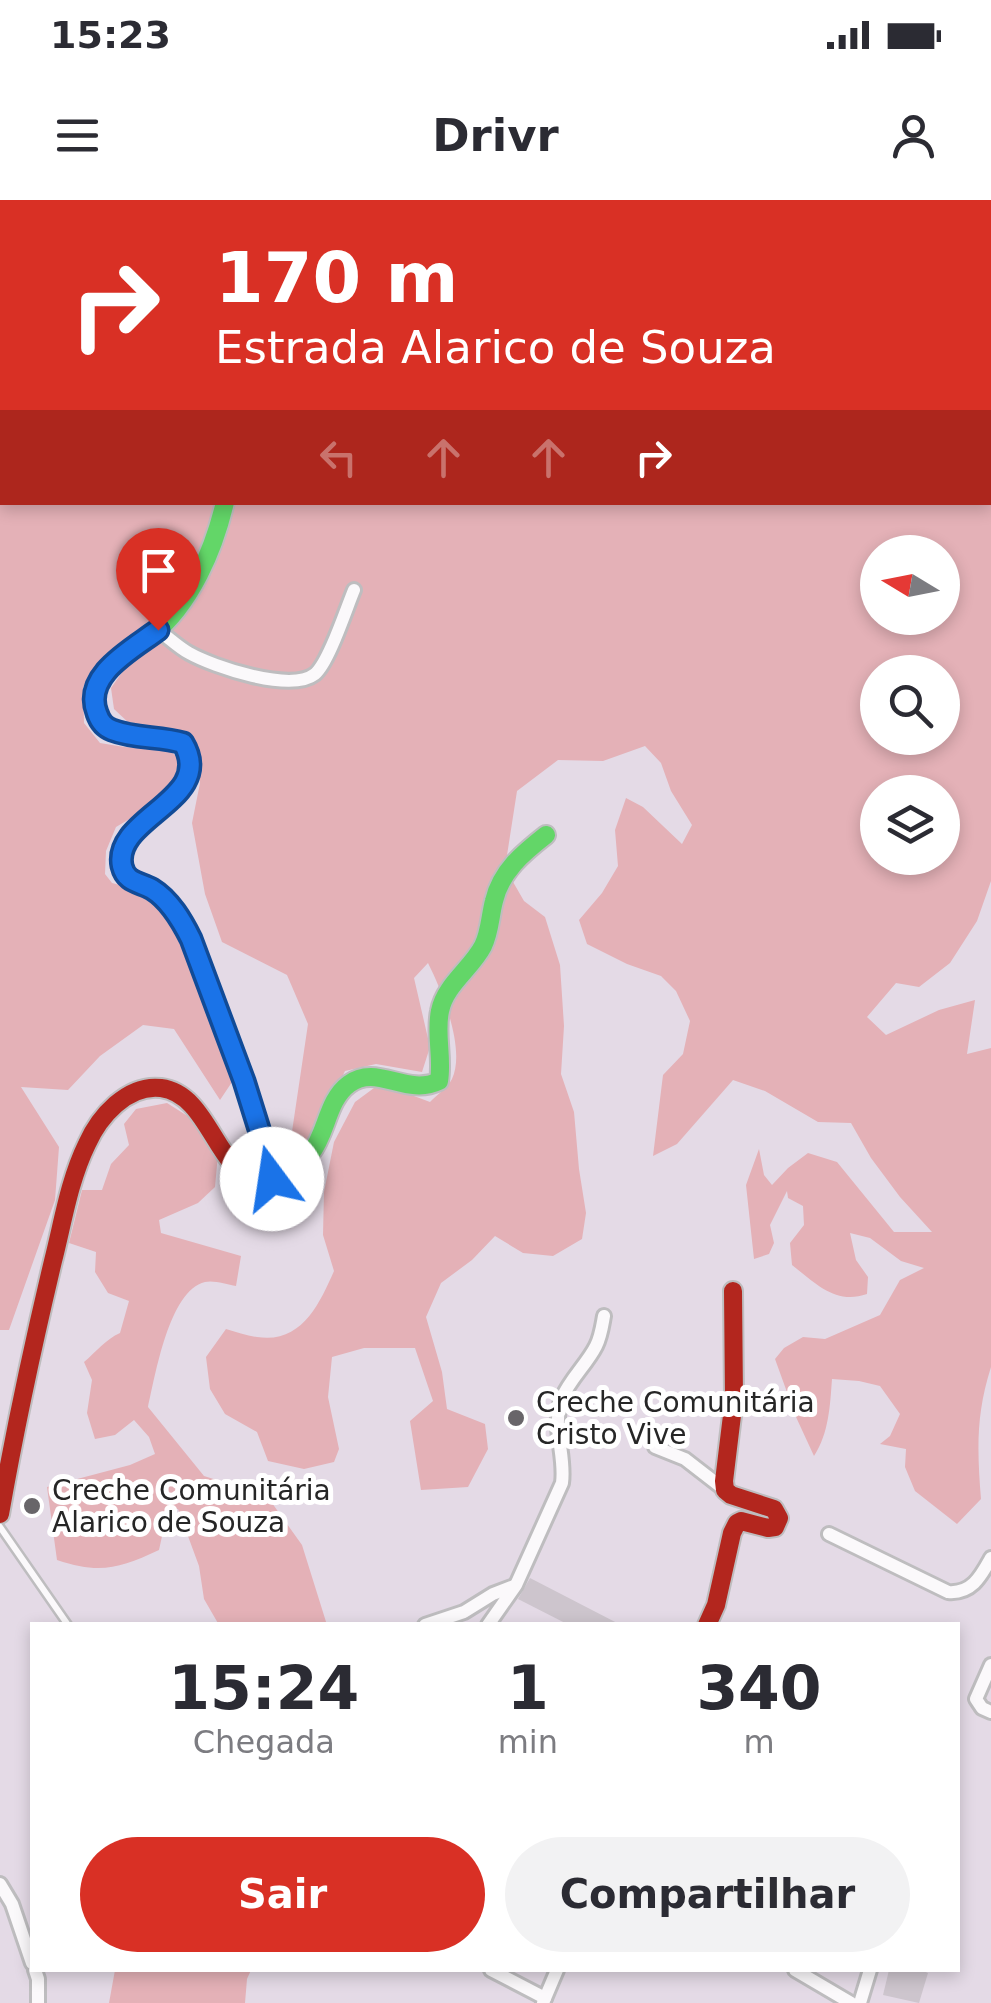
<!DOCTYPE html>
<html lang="pt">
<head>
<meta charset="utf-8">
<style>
	body { margin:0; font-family:"DejaVu Sans",sans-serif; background:#f2f2f3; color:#2b2b33; height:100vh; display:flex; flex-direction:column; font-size:38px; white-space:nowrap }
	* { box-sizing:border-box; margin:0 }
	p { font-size:32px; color:#7c7c81 }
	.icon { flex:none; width:55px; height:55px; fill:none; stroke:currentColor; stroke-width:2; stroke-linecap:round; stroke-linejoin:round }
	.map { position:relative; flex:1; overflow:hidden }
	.panel { position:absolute; left:30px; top:1422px; width:930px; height:350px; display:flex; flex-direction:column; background:#fff; border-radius:0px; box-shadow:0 5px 15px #0003 }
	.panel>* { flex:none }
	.banner { position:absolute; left:0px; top:0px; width:992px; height:305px; box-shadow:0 5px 15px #0003; background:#d93025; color:#fff; overflow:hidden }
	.needle { width:65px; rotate:280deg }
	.tools { position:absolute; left:860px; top:335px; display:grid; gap:20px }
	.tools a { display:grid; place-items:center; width:100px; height:100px; border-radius:50%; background:#fff; box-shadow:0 5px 15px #0003; font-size:50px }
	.pin { position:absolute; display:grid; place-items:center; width:85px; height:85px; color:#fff; margin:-102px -42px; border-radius:50% 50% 50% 0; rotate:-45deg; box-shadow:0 0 10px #0007 }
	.pin .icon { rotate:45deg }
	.me { position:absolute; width:110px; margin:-55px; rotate:346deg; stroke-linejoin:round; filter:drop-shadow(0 0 8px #0008) }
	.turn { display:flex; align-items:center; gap:35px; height:210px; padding:0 50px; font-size:45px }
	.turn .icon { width:130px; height:130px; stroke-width:2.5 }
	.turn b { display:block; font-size:70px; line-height:85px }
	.lanes { display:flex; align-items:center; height:95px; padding:0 50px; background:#0003; justify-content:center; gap:50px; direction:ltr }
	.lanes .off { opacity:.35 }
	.eta { display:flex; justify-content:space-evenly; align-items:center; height:170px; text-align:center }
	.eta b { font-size:60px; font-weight:800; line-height:70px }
	.cta { display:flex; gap:20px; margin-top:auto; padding:20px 50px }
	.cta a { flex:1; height:115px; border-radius:60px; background:#d93025; color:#fff; font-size:40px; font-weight:800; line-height:115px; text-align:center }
	.cta a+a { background:#f2f2f3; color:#2b2b33 }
	.status { display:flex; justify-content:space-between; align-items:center; height:70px; padding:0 50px; background:#fff; direction:ltr }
	.status svg { height:28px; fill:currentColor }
	header { display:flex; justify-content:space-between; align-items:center; height:130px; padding:0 50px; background:#fff; font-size:45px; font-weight:800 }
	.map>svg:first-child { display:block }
	.green { fill:#e4b1b7; fill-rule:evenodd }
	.building { fill:#cdc5cd }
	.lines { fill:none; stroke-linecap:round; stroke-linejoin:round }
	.lane-casing { stroke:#bebdbf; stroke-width:11 }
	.street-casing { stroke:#bebdbf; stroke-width:18 }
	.fast-casing { stroke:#bebdbf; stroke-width:22 }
	.jam-casing { stroke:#bebdbf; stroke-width:22 }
	.lane { stroke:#fbf9fb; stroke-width:6 }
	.street { stroke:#fbf9fb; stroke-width:12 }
	.fast { stroke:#63d668; stroke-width:18 }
	.jam { stroke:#b3261e; stroke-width:18 }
	.route-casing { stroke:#114b97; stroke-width:25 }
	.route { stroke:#1a73e8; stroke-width:18 }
	.poi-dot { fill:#686569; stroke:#fff; stroke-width:4 }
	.labels { text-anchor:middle; stroke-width:10; stroke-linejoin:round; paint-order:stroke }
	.poi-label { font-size:28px; fill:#262626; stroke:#fff; text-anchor:start }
</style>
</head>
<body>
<div class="status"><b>15:23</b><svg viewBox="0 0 49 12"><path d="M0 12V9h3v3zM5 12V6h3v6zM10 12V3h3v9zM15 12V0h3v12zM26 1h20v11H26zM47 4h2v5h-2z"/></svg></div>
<header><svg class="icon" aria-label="menu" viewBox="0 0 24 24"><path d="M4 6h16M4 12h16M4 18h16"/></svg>Drivr<svg class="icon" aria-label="person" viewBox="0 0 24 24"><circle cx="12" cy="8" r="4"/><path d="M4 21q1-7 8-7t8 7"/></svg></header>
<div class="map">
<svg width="991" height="1803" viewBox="0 0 991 1803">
	<rect width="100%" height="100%" fill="#e4dae6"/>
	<g class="green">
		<path d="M0,0H99L97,2H2V302L223,303L218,325L157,428L97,466L83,487L84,523L100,543L124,547L169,550L178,558L175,583L163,599L116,627L106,651L105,674L112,683L127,687L158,702L179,727L232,882L220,900L174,829L143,825L100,856L68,890L21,887L59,947L55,1000L9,1130H0Z"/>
		<path d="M380,0H991V681L977,721L950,763L919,787L896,783L867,817L886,835L939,810L975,800L967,854L991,848V1167C976,1214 977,1250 981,1299L957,1324L915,1291L905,1267L906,1249L880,1244L890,1236L900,1214L880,1186L859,1181L832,1179C830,1206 829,1233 814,1256L796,1217L775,1159L784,1148L803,1137L825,1139L880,1115L900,1080L924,1068L901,1061L870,1038L850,1033L856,1060L868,1077L867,1094C836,1105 816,1084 792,1065L790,1043L804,1025L803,1006L788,998L787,991L770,1025L774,1043L769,1054L754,1059L746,985L759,949L764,975L772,985L788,968L808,953L837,962L894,1032H932L900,997L871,958L851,923L818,922L765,891L733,880L677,944L653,956L663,875L683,854L690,821L676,791L661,776L627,764L587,744L579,720L602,693L618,666L615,630L626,598L643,607L682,644L692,625L671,591L661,563L645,546L603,561L558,560L517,591L505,668L524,701L545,717L560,765L564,826L561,874L574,912L579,969L586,1013L582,1039L553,1056L523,1053L495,1036L472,1060L441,1083L426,1117L442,1172L447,1209L485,1224L488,1249L468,1287L421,1290L410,1221L433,1201L415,1148H364L332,1157L328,1197L339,1249L334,1262L304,1269L268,1261L257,1232L225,1214L210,1189L206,1157L226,1129C236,1132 247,1136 257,1137C301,1144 319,1105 334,1071L323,1035L324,992L334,942L355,902L374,888L398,890L430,902C437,895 448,887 452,879C466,849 442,791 428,763L414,778L430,847L422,872L376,864L345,871L309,944L295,955L290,945L308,824L287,775L222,742L205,694L192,623L200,583L195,541L131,525L114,509L111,488L128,464L160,431L228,303L990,302V2H381ZM878,352H942V418H878ZM878,472H942V538H878ZM878,592H942V658H878Z"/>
		<path d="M167,903L197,922L218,954L215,987L198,1003L159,1020L161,1033L241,1056L236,1086C227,1084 213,1080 205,1082C169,1090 155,1177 148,1207L204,1276L267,1296L302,1345L327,1425H219L204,1399L199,1366L178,1309H168L159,1350C119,1369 99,1374 57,1360L47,1287L130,1265L155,1254L149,1237L134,1220L115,1235L95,1239L87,1213L92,1180L84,1162C96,1152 106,1139 120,1133L129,1101L108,1093L95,1072L96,1052L69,1043L82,990H102L111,964L129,945L124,924L136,909Z"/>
		<path d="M115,1770H251L247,1779L245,1803H109Z"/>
	</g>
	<g class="building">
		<path d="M530,1378L621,1425H569L518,1399Z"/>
		<path d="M889,1770H921L928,1773L919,1803L883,1795Z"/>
	</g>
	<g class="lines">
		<defs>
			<g id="lane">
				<path d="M308,0L310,2"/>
				<path d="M0,1327L68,1425"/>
			</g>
			<g id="street">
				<path d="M375,0L376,2"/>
				<path d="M158,430C168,437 178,447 189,453C214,467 291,493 315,474C329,462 346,409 354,390"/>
				<path d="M655,1247L685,1259L725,1290"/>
				<path d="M829,1334L948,1392C972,1394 981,1376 991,1358"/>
				<path d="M425,1425L464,1412L493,1394L514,1386"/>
				<path d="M488,1425L516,1385L562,1283C566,1255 551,1227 562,1198C570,1179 587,1164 596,1146C601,1136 602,1127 604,1116"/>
				<path d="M991,1465L976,1499L982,1508L991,1512"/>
				<path d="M0,1684L12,1704L32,1763"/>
				<path d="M35,1770L38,1779V1803"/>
				<path d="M491,1770L545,1798"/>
				<path d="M795,1770L851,1803"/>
				<path d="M543,1803L557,1770"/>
				<path d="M860,1803L870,1770"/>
			</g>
			<g id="fast">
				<path d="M225,302C214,349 191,404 152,435C135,449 110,459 100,480C90,498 95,515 108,529L183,543C185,550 190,558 190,565C189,607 109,626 123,669C128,684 149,686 160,695C168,701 174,710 179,718C194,742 202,769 212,796C228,839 244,882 258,926"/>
				<path d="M272,979C285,971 301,965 311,953C327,933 327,900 349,884C377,863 406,897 439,881C443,858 435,834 440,811C445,785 471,769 483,746C490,732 490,716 494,701C501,671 523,653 546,635"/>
			</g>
			<g id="jam">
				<path d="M0,1314C15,1229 33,1145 53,1061C63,1022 69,981 87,944C99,917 127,884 161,888C209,894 216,971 257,980C262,981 267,979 272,979L258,926"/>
				<path d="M707,1425L716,1405L732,1333L737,1323L741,1321L768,1328L775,1327L779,1318L774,1309L731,1295L725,1290L724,1281L734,1199L733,1091"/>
			</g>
		</defs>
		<use href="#lane" class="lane-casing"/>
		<use href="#street" class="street-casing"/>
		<use href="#fast" class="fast-casing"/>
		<use href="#jam" class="jam-casing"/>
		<use href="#lane" class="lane"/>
		<use href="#street" class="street"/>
		<use href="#fast" class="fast"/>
		<use href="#jam" class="jam"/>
	</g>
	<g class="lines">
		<defs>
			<path id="route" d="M158,430C133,449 82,475 97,513C100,522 104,527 112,530C135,539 160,536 183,543C217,600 112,617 122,666C126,683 140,682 152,689C170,700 182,721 191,739L244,881L269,961L272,979"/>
		</defs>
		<use href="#route" class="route-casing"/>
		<use href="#route" class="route"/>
	</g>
	<g class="poi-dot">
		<circle cx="516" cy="1218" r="10"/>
		<circle cx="32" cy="1306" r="10"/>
	</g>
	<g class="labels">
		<g class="poi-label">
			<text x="536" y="1212">Creche Comunitária<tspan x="536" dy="32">Cristo Vive</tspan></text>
			<text x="52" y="1300">Creche Comunitária<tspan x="52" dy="32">Alarico de Souza</tspan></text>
		</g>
	</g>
</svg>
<div class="tools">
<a><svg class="needle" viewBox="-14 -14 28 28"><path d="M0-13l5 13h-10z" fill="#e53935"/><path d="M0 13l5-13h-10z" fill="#7c7c81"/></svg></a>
<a><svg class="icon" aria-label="search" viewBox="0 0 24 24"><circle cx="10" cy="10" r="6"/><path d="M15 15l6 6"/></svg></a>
<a><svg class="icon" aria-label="layers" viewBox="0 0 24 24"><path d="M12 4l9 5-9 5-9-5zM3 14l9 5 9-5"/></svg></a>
</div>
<div class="pin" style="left:158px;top:430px;background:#d93025"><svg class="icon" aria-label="arrive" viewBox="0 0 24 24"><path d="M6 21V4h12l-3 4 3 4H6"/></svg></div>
<svg class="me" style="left:272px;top:979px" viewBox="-20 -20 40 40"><circle r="19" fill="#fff"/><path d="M0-13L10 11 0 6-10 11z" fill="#1a73e8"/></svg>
<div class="banner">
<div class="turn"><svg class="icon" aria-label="right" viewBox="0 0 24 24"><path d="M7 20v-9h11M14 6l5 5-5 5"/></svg><div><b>170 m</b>Estrada Alarico de Souza</div></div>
<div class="lanes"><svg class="icon off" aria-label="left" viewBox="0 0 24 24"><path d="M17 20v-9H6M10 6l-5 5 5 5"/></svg><svg class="icon off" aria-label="ahead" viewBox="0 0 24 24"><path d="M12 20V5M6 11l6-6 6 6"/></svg><svg class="icon off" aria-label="ahead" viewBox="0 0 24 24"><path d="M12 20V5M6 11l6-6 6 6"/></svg><svg class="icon" aria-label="right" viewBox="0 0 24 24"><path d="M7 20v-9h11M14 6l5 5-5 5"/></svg></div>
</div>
<section class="panel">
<div class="eta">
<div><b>15:24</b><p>Chegada</p></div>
<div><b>1</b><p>min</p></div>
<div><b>340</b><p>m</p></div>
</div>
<div class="cta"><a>Sair</a><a>Compartilhar</a></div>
</section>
</div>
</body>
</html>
